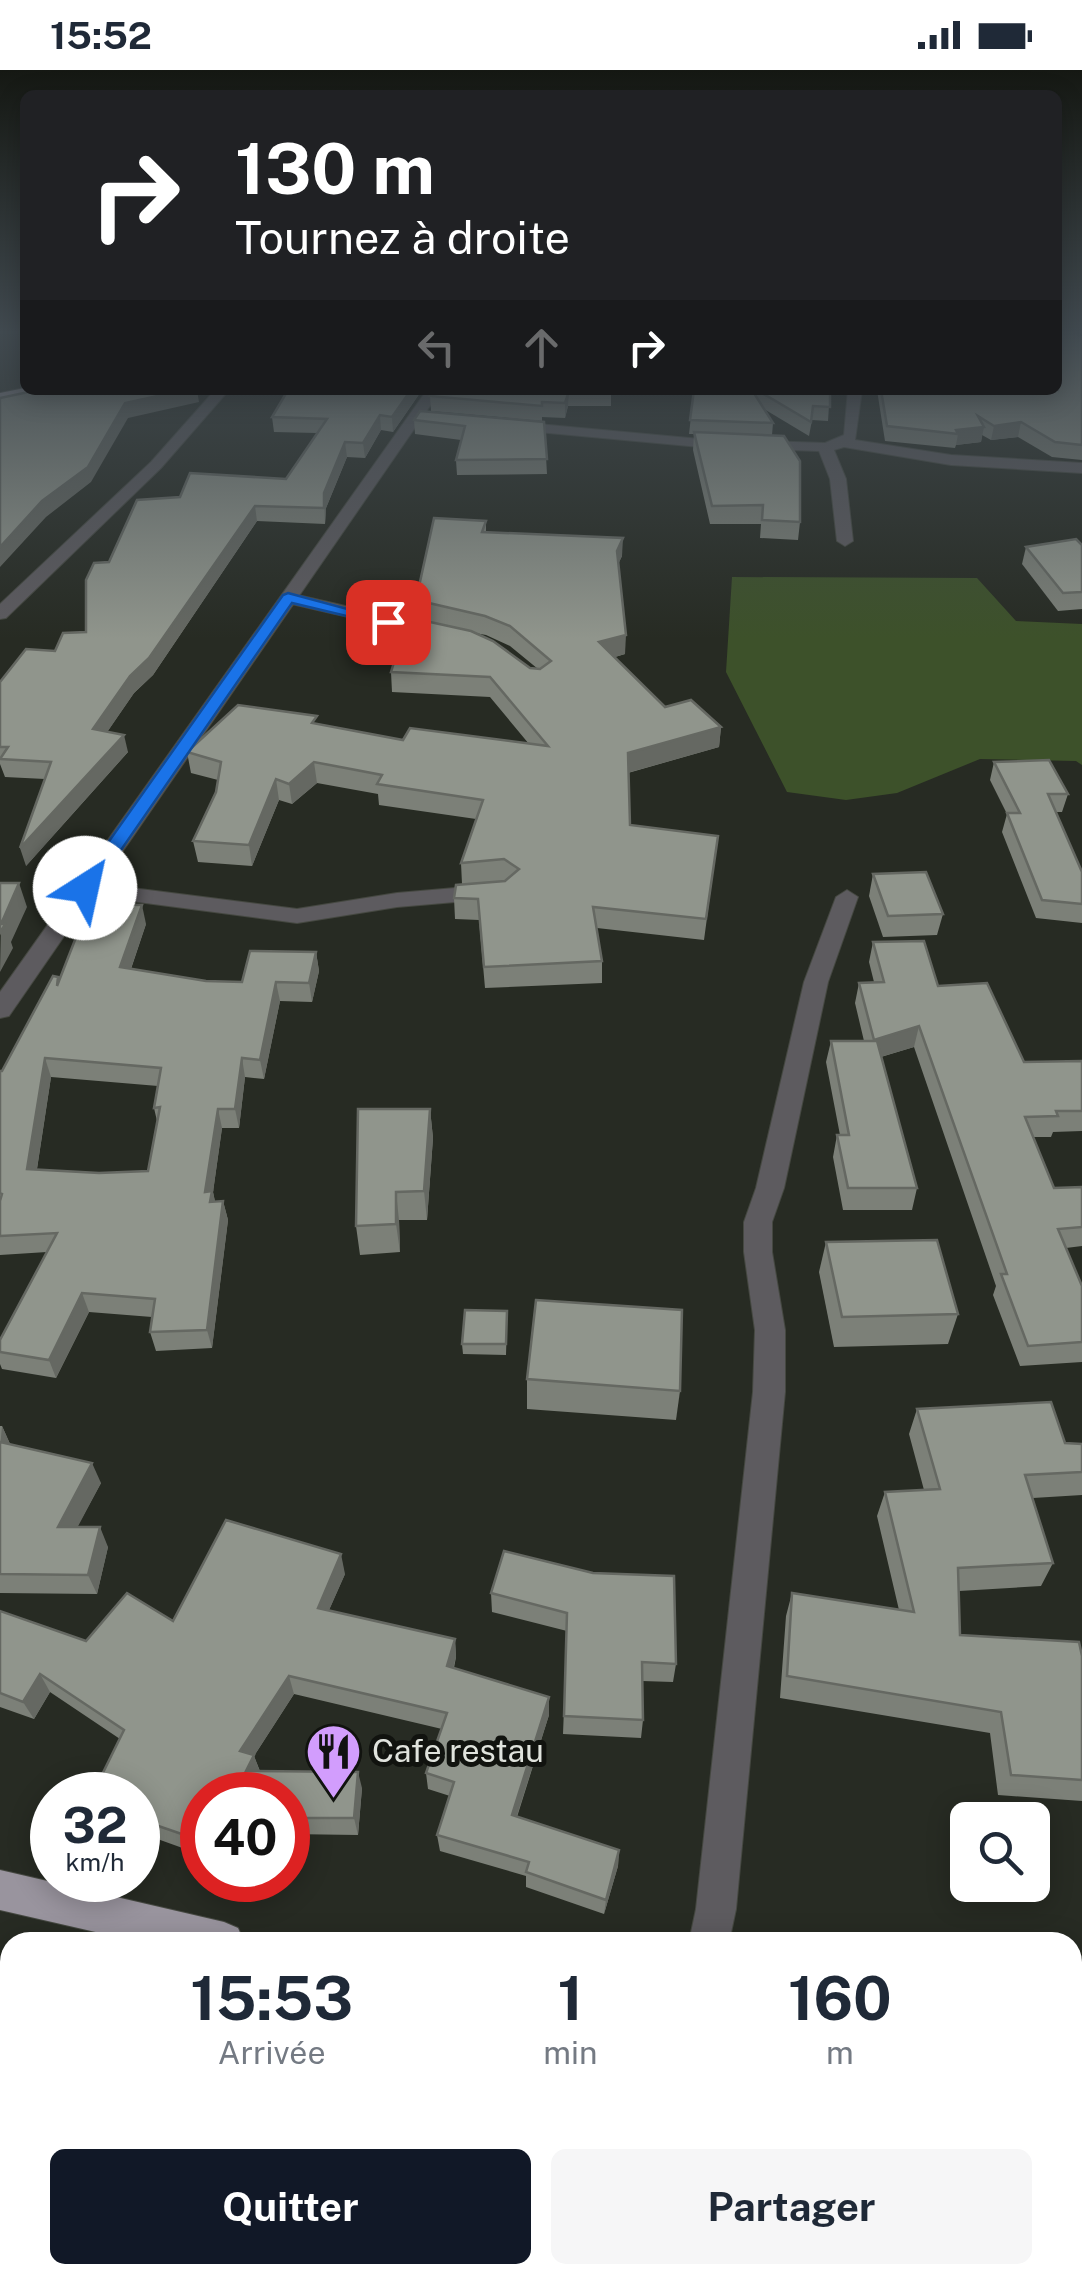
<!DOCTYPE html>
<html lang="fr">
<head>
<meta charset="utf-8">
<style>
	body { margin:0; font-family:"Public Sans",sans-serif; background:#f6f6f7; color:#1f2937; height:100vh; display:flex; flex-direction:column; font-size:38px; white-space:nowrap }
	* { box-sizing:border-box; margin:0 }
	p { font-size:32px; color:#747a83 }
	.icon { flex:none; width:55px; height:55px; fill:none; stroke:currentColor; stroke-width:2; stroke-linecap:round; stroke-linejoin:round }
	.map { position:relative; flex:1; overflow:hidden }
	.sheet { position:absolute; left:0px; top:1862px; width:1082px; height:352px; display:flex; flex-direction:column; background:#fff; border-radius:30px 30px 0 0; box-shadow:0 5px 25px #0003 }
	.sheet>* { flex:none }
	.hud { position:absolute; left:20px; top:20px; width:1042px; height:305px; border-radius:15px; box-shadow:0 5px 25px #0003; background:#202124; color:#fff; overflow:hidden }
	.tools { position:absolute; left:950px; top:1732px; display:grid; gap:20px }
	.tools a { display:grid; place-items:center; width:100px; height:100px; border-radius:15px; background:#fff; box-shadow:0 5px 25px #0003; font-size:50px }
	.speed { position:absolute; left:30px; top:1702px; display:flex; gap:20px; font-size:50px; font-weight:700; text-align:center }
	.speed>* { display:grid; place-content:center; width:130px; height:130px; border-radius:50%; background:#fff; box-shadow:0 5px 25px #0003; line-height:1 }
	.speed small { font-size:25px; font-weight:400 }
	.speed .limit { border:15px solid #d22; background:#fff; color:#111 }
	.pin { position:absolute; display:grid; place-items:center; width:85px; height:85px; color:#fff; margin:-42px; border-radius:20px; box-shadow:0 5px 15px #0006 }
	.me { position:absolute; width:110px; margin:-55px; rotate:35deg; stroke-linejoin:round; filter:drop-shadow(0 0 8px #0008) }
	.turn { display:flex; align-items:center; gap:35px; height:210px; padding:0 50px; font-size:45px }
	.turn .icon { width:130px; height:130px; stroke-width:2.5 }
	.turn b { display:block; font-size:70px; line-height:85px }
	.lanes { display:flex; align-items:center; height:95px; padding:0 50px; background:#0003; justify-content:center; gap:50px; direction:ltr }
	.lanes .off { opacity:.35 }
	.eta { display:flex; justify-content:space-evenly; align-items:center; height:170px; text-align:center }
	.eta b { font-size:60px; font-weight:700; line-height:70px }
	.button { display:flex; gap:20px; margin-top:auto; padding:20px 50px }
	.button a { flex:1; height:115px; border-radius:15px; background:#111827; color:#fff; font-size:40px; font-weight:700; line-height:115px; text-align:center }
	.button a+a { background:#f6f6f7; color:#1f2937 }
	.status { display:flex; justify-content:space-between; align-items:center; height:70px; padding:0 50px; background:#fff; direction:ltr }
	.status svg { height:28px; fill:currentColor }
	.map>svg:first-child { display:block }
	.green { fill:#3d512a }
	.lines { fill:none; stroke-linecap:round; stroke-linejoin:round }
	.minor-casing { stroke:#454841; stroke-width:2 }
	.tertiary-casing { stroke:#454841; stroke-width:2 }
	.trunk-casing { stroke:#454841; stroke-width:2 }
	.minor { fill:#5d5b5f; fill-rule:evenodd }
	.tertiary { fill:#5d5b5f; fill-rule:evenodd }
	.trunk { fill:#99949e; fill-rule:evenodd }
	.wall { fill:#7c8078; fill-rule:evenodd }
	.shaded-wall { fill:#656862 }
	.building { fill:#90958c; stroke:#656862; stroke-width:2.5; fill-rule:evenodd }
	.route { fill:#1a73e8; stroke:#114b97; stroke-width:2.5 }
	.labels { text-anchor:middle; stroke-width:10; stroke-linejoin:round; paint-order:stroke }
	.near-poi-label { font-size:32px; fill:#e0e3dd; stroke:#11130f; text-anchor:start }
</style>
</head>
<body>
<div class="status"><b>15:52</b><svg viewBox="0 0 49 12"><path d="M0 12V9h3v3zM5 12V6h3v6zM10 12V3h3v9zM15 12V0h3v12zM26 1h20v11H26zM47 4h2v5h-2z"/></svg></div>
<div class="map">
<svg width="1082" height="2213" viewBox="0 0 1082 2213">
	<rect width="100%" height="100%" fill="#272b23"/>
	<path class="green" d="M732,507L977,508L1016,551L1082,554V695L1076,691L980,689L897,723L846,730L787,722L726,602Z"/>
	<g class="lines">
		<defs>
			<g id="minor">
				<path d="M215,320H229L161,398L6,548L0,549V534L151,392Z"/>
				<path d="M848,320H862L855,370L951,385L1082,393V403L951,395L844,377L834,380L846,409L853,471L845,476L837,471L830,409L819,381L700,377L506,359L499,355L506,351L700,369L825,373L844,365Z"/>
				<path d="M289,523L454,561L457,565L448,570L283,532L280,528Z"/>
				<path d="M85,812L297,839L397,823L490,815L501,822L490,829L397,837L297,853L77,824L74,819L77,814Z"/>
				<path d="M847,820L858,827L828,912L784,1118L772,1152V1182L785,1260V1322L736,1839L729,1872H689L696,1839L753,1322L755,1260L744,1182V1152L756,1118L804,912L836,827Z"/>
				<path d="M200,2205H246L244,2213H198Z"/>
			</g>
			<path id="tertiary" d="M427,320H441L9,946L0,948V922Z"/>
			<g id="trunk">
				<path d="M25,318L44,320L0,331V323Z"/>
				<path d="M0,1800L224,1852L238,1858L244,1872H139L0,1840Z"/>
				<path d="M1072,2083L1082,2085V2129L1072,2128Z"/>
			</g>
		</defs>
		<use href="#minor" class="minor-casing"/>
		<use href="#tertiary" class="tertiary-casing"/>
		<use href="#trunk" class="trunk-casing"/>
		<use href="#minor" class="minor"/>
		<use href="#tertiary" class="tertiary"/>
		<use href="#trunk" class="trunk"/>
	</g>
	<g class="wall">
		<path d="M1082,268V390L1052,387L1018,367L991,370L982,365L981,372L956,375L955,378L885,371L877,320H1058Z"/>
		<path d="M422,320L393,362L381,360L365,388L347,387L326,438L325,454L257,451L153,605L134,623L107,662L128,682L26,796L45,709L5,707L0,694V612L55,581L86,562L109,492L180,427L286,409L317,363L274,362L272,347Z"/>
		<path d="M611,320V336H568L565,348L542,347V351L431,341L430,326Z"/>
		<path d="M694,320H830L828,351L812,350L809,366L764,339L773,353L772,365L800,452L798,470L760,468L761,454H710L693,380L694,364H689Z"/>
		<path d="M414,350L544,352L547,404L457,405L456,390L461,370L415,364Z"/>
		<path d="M486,451V462L622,486L618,494L625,584L615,587L665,637L721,657L719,677L628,703L630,755L718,766L704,870L597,858L602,891V913L485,918L479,850L455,849L454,828L462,814L461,793L476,749L379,735L378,724L317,713L292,734L279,730L252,796L198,792L193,771L216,722L218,710L191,703L187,682L318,654L403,670L529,674L490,627L392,622L391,602L417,549L416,530ZM475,563L486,565L510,576L538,599L530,598Z"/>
		<path d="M1082,475V539L1058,541L1022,494L1026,477Z"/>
		<path d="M994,692L1068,724L1062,742H1055L1082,802V853L1036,848L1002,762L1007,744L990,710Z"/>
		<path d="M873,804L943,844L937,865L883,867L869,826Z"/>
		<path d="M146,854L131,899L206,911L242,912L316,882L319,901L312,932L280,931L264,1009L245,1007L239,1058H222L213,1122L215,1132L223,1131L228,1150L212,1278L156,1281L150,1262L152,1247L89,1242L56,1308L2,1299L0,1294V1269L47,1182L0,1185V1001H2L58,907L59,910ZM51,1007L158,1016L154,1038L157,1051L148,1101L99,1103L37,1099Z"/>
		<path d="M873,872L938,916L1024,992L1082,991V1061L1053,1062L1051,1067H1033L1054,1118L1082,1117V1176L1066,1178L1082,1216V1292L1020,1296L993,1225L996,1216L914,977L881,987L917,1118L912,1140H843L833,1087L837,1065H840L826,992L831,971H864L855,933L859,913L874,912L869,892Z"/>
		<path d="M430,1039L433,1068L427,1150H399L400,1182L360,1185L356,1156Z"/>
		<path d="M826,1172L958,1244L948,1274L834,1277L819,1202Z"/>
		<path d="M507,1252L506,1285L463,1284L462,1274Z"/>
		<path d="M527,1309L680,1321L676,1350L527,1339Z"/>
		<path d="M917,1339L1065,1373L1082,1374V1425L1033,1428L1053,1493L1041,1516L959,1521L960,1565L1082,1586V1731L998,1725L990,1663L780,1628L786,1546L792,1523L899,1540L877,1446L885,1422L924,1420L909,1364Z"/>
		<path d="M0,1356H2L10,1374L101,1413L77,1457L108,1477L97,1524L0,1523Z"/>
		<path d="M504,1481L676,1594L673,1612L642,1611L643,1650L641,1668L563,1664L567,1561L492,1542L491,1523Z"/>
		<path d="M345,1504L329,1540L455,1569L456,1587L454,1598L549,1645L517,1747L619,1780L618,1796L604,1844L526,1817V1806L440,1781L437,1765L450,1726L428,1719L426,1703L442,1659L294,1624L254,1686L260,1701L362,1718L358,1765L288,1764V1725H202V1785L138,1762V1725L120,1669L50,1622L34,1649L0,1637V1541L86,1571L173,1551Z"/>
	</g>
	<g class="shaded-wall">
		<path d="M185,320H197L199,332L128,348L91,412L46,447L0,497V477L125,333Z"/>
		<path d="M411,320H422L393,362L392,347Z"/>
		<path d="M569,321L568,336L565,348V333Z"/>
		<path d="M380,345L381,360L365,388L363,373Z"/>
		<path d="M1021,352L1018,367L991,370L994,356Z"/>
		<path d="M984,357L981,372L956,375L958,364L956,360Z"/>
		<path d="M345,372L347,387L326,438L325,454L324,423Z"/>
		<path d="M255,436L257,451L153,605L134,623L97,677L93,659L130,606Z"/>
		<path d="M623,468L622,486L616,499L617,481Z"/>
		<path d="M626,565L625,584L598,592L599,572Z"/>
		<path d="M721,657L719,677L627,703L628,683Z"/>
		<path d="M124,665L128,682L26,796L20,778Z"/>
		<path d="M314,692L317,713L292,734L289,714Z"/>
		<path d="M276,709L279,730L252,796L249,775Z"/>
		<path d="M19,813L27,837L11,872L13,878L0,902L1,854Z"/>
		<path d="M142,835L146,854L125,916L120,897Z"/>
		<path d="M316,882L319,901L312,932L309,913Z"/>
		<path d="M276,912L280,931L264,1009L260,990Z"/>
		<path d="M919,956L914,977L870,990L874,970Z"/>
		<path d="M45,988L51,1007L34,1118L27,1099Z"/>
		<path d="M242,988L245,1007L239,1058L235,1039Z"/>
		<path d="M218,1039L222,1058L213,1122L217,1140L215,1151L205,1122Z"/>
		<path d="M430,1039L433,1068L427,1150L424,1121Z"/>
		<path d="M396,1122L399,1150L400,1182L396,1154Z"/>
		<path d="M223,1131L228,1150L212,1278L207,1260Z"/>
		<path d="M82,1223L89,1242L56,1308L49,1290Z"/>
		<path d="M2,1356L11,1376L0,1378Z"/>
		<path d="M92,1393L101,1413L67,1477L58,1457Z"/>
		<path d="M100,1457L108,1477L97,1524L88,1505Z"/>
		<path d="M341,1484L345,1504L322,1556L318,1538Z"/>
		<path d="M455,1569L456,1587L449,1614L447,1596Z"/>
		<path d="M40,1604L50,1622L34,1649L23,1632Z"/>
		<path d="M289,1606L294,1624L254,1686L260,1702L246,1701L240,1681Z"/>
		<path d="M549,1627V1645L512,1761V1745Z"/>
		<path d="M358,1702L362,1718L358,1765L354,1748Z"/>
		<path d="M619,1780L618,1796L604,1844L606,1830Z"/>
		<path d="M101,2205H120L118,2213H99Z"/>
	</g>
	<g class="building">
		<path d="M1058,259H1071L1082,268V375L1055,372L1021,352L994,356L978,346L984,357L956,360L958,364L887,356L881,320H1058Z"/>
		<path d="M38,320H185L125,333L88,397L42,431L0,477V328Z"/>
		<path d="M288,320H411L392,347L380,345L363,373L345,372L324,423V438L255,436L149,588L130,606L93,659L124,665L20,778L51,692L0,689L8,677H0V612L26,579L55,581L63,563L86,562V510L94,493L109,492L137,430L180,427L190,403L286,409L327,349L272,347Z"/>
		<path d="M435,320H611V322L569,321L565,333L542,332V336L430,326Z"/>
		<path d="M694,320H752L773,353L690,350Z"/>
		<path d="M757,320H830V337L813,336L811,352Z"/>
		<path d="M420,341L544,352L547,389L456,390L465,356L414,350Z"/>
		<path d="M694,362L784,366L800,391V452L762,450L763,435L712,436Z"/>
		<path d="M434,448L486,451L482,462L623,468L617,481L626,565L599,572L665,637L691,630L721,657L628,683L630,755L718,766L706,849L593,837L602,891L484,897L478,829L454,828L456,815L505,811L519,799L504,789L461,793L483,730L377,714L382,705L314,692L289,714L276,709L249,775L193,771L216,722L221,692L187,682L238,635L317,646L312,653L403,670L410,658L548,676L490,607L391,602L401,570L407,571L412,548L471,561L493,571L530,598L540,599L551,591L510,556L485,546L416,530Z"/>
		<path d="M1076,469L1082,475V522L1063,523L1026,477Z"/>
		<path d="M1049,690L1068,724H1048L1082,802V834L1042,830L1007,743H1020L994,692Z"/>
		<path d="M926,802L943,844L888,846L873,804Z"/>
		<path d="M0,813H19L1,854H5L0,863Z"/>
		<path d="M89,834L142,835L120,897L206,911L242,912L250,881L316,882L309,913L276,912L260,990L242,988L235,1039H218L205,1122L212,1121L210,1132L223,1131L207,1260L150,1262L155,1229L82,1223L49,1290L0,1282V1270L57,1163L0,1166V1131L2,1124L0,1123V1001H2L53,906L58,907L57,916ZM45,988L161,998L154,1038L160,1037L148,1101L99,1103L27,1099Z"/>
		<path d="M924,871L938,916L987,913L1024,992L1082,991V1041H1056L1058,1046L1025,1047L1054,1118L1082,1117V1157L1058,1159L1082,1216V1272L1028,1276L1001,1204H1007L919,956L874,970L859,913L884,912L873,872Z"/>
		<path d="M831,971H877L917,1118H848L837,1065H849Z"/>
		<path d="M358,1039H430L424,1121L396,1122V1154L356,1156Z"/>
		<path d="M937,1170L958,1244L842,1247L826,1172Z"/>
		<path d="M536,1230L682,1240L680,1321L527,1309Z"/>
		<path d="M465,1240L507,1241L506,1274H462Z"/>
		<path d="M1051,1332L1065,1373L1082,1374V1402L1025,1405L1053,1493L958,1498L960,1565L1079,1572L1082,1586V1710L1011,1705L1001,1642L787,1606L792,1523L914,1542L885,1422L940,1419L917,1339Z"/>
		<path d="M0,1372L92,1393L58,1457H100L88,1505L0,1504Z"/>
		<path d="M226,1450L341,1484L318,1538L455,1569L447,1596L549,1627L512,1745L619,1780L606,1830L526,1802L529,1792L437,1765L454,1712L426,1703L447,1643L289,1606L240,1681L254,1685L246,1701L358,1702L354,1748H288V1725H202V1771L138,1749V1725H92L124,1660L40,1604L23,1632L0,1623V1541L86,1571L127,1523L173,1551Z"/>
		<path d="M504,1481L593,1503L674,1506L676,1594L642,1592L643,1650L564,1646L567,1543L491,1523Z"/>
		<path d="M0,1980L10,1981V2205H101L99,2213H0Z"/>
	</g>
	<linearGradient id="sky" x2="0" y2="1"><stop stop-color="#151813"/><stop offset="0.46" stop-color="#414a50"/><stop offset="1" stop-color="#414a50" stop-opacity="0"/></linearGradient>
	<rect width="1082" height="569" fill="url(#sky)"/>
	<path class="route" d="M288,523L396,552L388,556L292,533L92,822H78V815L283,525Z"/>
	<defs>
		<symbol id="restaurant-pin" viewBox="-11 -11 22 30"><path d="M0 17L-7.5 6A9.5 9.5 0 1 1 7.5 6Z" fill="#d29dfd" stroke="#11130f"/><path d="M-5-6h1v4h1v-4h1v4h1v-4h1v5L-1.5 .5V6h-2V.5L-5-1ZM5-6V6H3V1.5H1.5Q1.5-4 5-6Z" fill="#111"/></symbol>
	</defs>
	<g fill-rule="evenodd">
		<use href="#restaurant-pin" x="302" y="1650" width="63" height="86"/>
	</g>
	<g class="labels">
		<g class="near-poi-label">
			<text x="372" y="1692">Cafe restau</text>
		</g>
	</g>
</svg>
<div class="tools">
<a><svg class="icon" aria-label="search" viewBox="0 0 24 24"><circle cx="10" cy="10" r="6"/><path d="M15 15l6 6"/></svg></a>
</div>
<div class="speed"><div>32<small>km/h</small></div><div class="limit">40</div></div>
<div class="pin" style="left:388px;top:552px;background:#d93025"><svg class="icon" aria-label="arrive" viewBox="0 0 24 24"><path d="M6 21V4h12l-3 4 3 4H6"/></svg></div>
<svg class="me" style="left:85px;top:818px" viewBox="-20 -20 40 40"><circle r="19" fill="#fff"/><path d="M0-13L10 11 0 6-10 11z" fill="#1a73e8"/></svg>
<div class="hud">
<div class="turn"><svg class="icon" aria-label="right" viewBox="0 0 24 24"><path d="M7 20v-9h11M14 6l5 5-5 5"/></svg><div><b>130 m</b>Tournez à droite</div></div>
<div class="lanes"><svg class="icon off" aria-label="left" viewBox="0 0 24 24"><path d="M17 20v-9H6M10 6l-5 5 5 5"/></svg><svg class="icon off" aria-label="ahead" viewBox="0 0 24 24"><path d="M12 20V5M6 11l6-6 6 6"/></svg><svg class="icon" aria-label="right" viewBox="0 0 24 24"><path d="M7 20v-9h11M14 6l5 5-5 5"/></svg></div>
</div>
<section class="sheet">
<div class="eta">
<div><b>15:53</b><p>Arrivée</p></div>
<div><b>1</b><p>min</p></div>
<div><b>160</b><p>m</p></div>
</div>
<div class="button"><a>Quitter</a><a>Partager</a></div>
</section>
</div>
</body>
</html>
